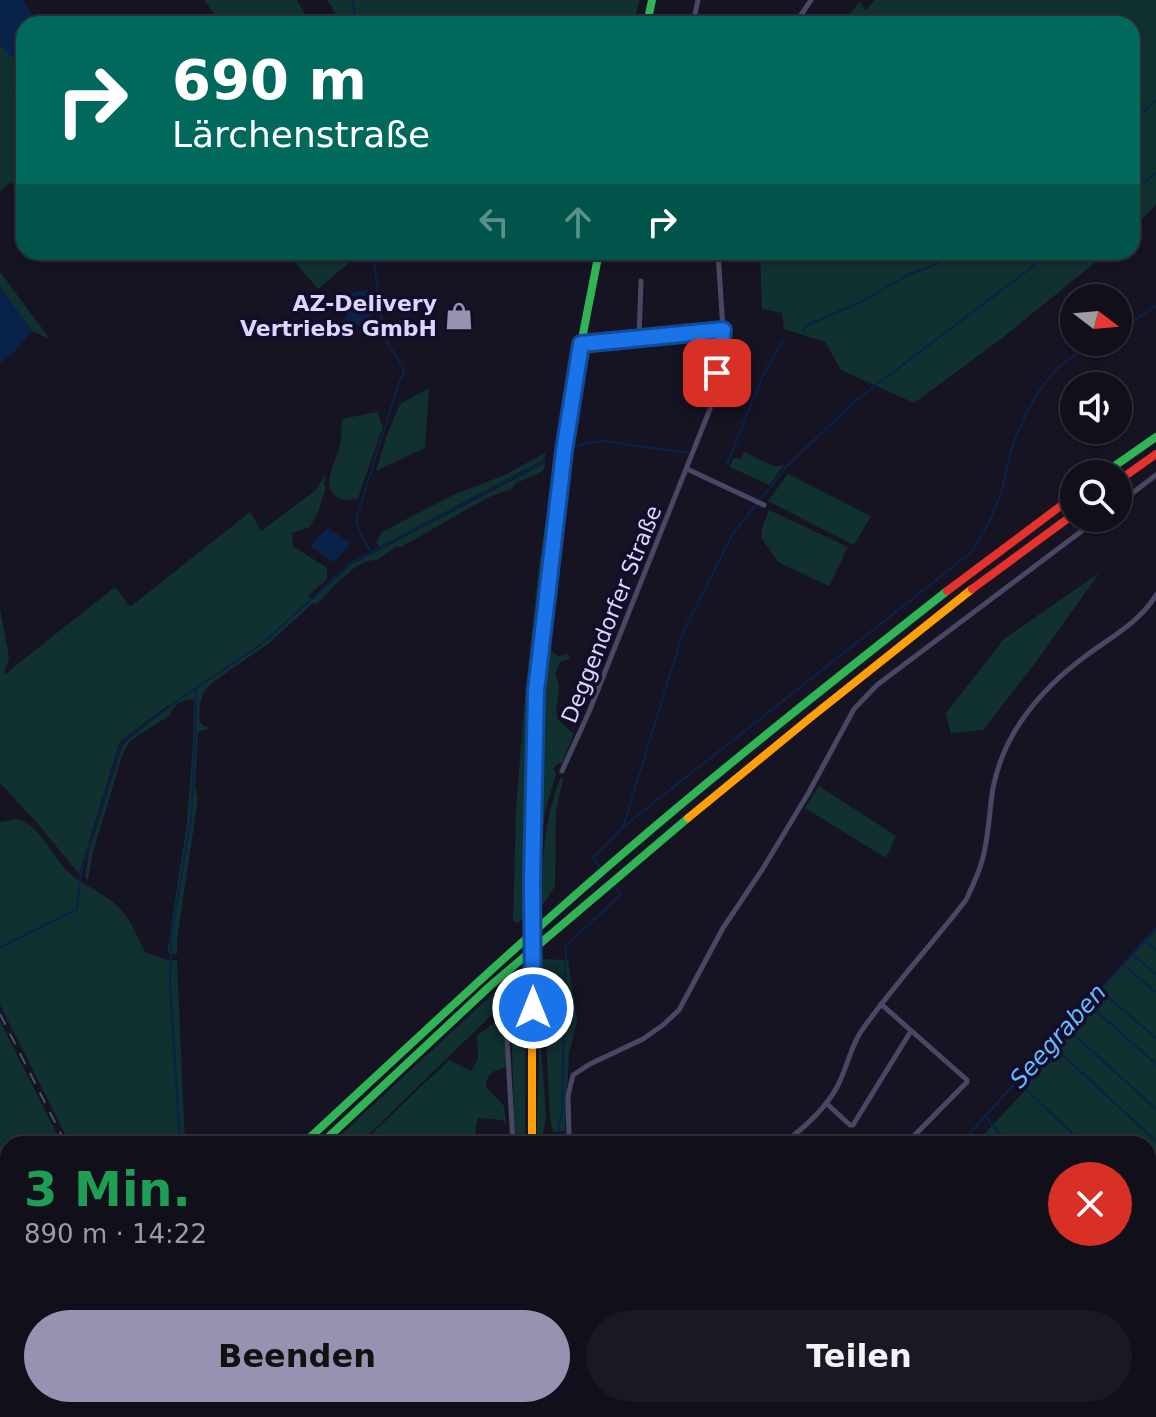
<!DOCTYPE html>
<html lang="de">
<head>
<meta charset="utf-8">
<style>
	body { margin:0; font-family:"DejaVu Sans",sans-serif; background:#191823; color:#f1f3f6; height:100vh; display:flex; flex-direction:column; font-size:30px; white-space:nowrap }
	* { box-sizing:border-box; margin:0 }
	p { font-size:26px; color:#9c9ca2 }
	.icon { flex:none; width:44px; height:44px; fill:none; stroke:currentColor; stroke-width:2; stroke-linecap:round; stroke-linejoin:round }
	.map { position:relative; flex:1; overflow:hidden }
	.side { position:absolute; left:0px; top:1136px; width:1156px; height:282px; display:flex; flex-direction:column; background:#100f1a; border-radius:24px 24px 0 0; box-shadow:0 2px 6px #0004,0 0 0 2px #302f39 }
	.side>* { flex:none }
	.top-card { position:absolute; left:16px; top:16px; width:1124px; height:244px; border-radius:24px; box-shadow:0 2px 6px #0004,0 0 0 2px #302f39; background:#00695c; color:#fff; overflow:hidden }
	.needle { width:52px; rotate:106deg }
	.tools { position:absolute; left:1060px; top:284px; display:grid; gap:16px }
	.tools a { display:grid; place-items:center; width:72px; height:72px; border-radius:50%; background:#100f1a; box-shadow:0 2px 6px #0004,0 0 0 2px #302f39; font-size:40px }
	.pin { position:absolute; display:grid; place-items:center; width:68px; height:68px; color:#fff; margin:-34px; border-radius:16px; box-shadow:0 4px 12px #0006 }
	.me { position:absolute; width:88px; margin:-44px; rotate:0deg; stroke-linejoin:round; filter:drop-shadow(0 0 6px #0008) }
	.turn { display:flex; align-items:center; gap:28px; height:168px; padding:0 24px; font-size:36px }
	.turn .icon { width:104px; height:104px; stroke-width:2.5 }
	.turn b { display:block; font-size:56px; line-height:68px }
	.lanes { display:flex; align-items:center; height:76px; padding:0 24px; background:#0003; justify-content:center; gap:40px; direction:ltr }
	.lanes .off { opacity:.35 }
	.round { display:grid; place-items:center; flex:none; width:84px; height:84px; border-radius:42px; background:#191823 }
	.summary { display:flex; align-items:center; justify-content:space-between; height:136px; padding:0 24px }
	h1 { font-size:48px; font-weight:700; line-height:60px; color:#1e9e55 }
	.button { display:flex; gap:16px; margin-top:auto; padding:16px 24px }
	.button a { flex:1; height:92px; border-radius:48px; background:#9592b2; color:#111; font-size:32px; font-weight:700; line-height:92px; text-align:center }
	.button a+a { background:#191823; color:#f1f3f6 }
	.map>svg:first-child { display:block }
	.green { fill:#113030 }
	.water { fill:#09224a }
	.lines { fill:none; stroke-linecap:round; stroke-linejoin:round }
	.stream { stroke:#09224a; stroke-width:2 }
	.street { stroke:#494864; stroke-width:5 }
	.fast { stroke:#30b455; stroke-width:8 }
	.slow { stroke:#ff9f0a; stroke-width:8 }
	.jam { stroke:#e5322d; stroke-width:8 }
	.rail { stroke:#42596d; stroke-width:2; stroke-dasharray:12 10; stroke-linecap:butt }
	.route-casing { stroke:#114b97; stroke-width:20 }
	.route { stroke:#1a73e8; stroke-width:14 }
	.labels { text-anchor:middle; stroke-width:7; stroke-linejoin:round; paint-order:stroke }
	.poi-label { font-size:22px; font-weight:bold; fill:#dad6ff; stroke:#120e29; text-anchor:end }
	.street-label { font-size:22px; fill:#dad6ff; stroke:#120e29 }
	.water-label { font-size:24px; font-style:italic; fill:#64baff; stroke:#120e29 }
</style>
</head>
<body>
<div class="map">
<svg width="1156" height="1417" viewBox="0 0 1156 1417">
	<rect width="100%" height="100%" fill="#161423"/>
	<g class="green">
		<path d="M204,0H297L306,16L303,24H312L320,17L326,24H222Z"/>
		<path d="M327,0H639L634,24H342Z"/>
		<path d="M875,0H1156V205L1132,229V24H843L859,2L866,10Z"/>
		<path d="M0,45L24,68V79L13,92L24,107V199L11,182L0,191Z"/>
		<path d="M286,252H382V255L351,261L318,289Z"/>
		<path d="M760,252H1108L1001,339L914,403L841,370L825,342L784,329L782,313L762,309Z"/>
		<path d="M0,272L50,339L32,331L0,287Z"/>
		<path d="M429,388L425,448L376,471L387,435L400,404Z"/>
		<path d="M377,412L383,427L358,498C351,500 346,501 339,498C318,488 337,461 340,445C342,437 341,428 342,419Z"/>
		<path d="M744,452L776,467L784,465L769,485L730,467L733,458L741,459Z"/>
		<path d="M545,453V459L379,547L376,542L382,532L453,495L505,475Z"/>
		<path d="M557,460L535,662L529,774L525,917L517,923L513,921L516,809L526,684L539,566L549,497Z"/>
		<path d="M545,463L544,469L538,474L516,483L511,489L489,497L401,547L397,546L377,560C355,559 332,589 317,604L313,603L268,644L213,682L204,691L200,704L199,721L204,726L210,728L198,732L195,786L198,799L177,939V954L167,953L187,823L193,743L194,700C184,698 173,705 170,715L130,741L123,753L93,852L88,880L85,877L89,852L122,747L127,740L171,706L169,705L120,741L79,874L38,824L0,783V609L9,657L4,675L115,587L130,607L250,512L261,531L316,490L326,473L324,485L326,488L318,512L310,527L292,533L293,546L327,568V579L308,596L312,600L351,565Z"/>
		<path d="M788,474L871,516L854,545L768,501Z"/>
		<path d="M769,510L848,547L829,586L778,562L761,537L763,525Z"/>
		<path d="M1099,573L1036,662L983,730L951,733L946,713L1004,639Z"/>
		<path d="M549,649L558,656L568,654L570,659L560,662L555,674C568,701 541,710 573,733V736L562,763L557,764L553,769L556,774L545,811L538,866L540,753L544,680L546,679Z"/>
		<path d="M561,777L563,778L556,812L555,886L544,903H542C541,861 545,816 561,777Z"/>
		<path d="M819,786L896,836L886,858L805,808Z"/>
		<path d="M16,819C41,825 51,855 68,872C82,885 100,891 115,904C129,915 137,936 145,952L167,960H177L185,1144H70L0,1005V822Z"/>
		<path d="M1156,930V1174L1150,1177L1156,1187V1280L1148,1282V1144H975L1028,1087L1018,1076Z"/>
		<path d="M542,959L568,960L577,1021L569,1053L565,1131L553,1132L550,1118Z"/>
		<path d="M526,963L525,1144H515L511,1020L503,1004L359,1144H331Z"/>
		<path d="M538,1012L539,1013L546,1119L542,1137L543,1144H536L539,1064Z"/>
		<path d="M0,1021L62,1144H8V1394L0,1401Z"/>
		<path d="M496,1021L504,1024L506,1067C493,1072 487,1071 486,1087L504,1106L506,1125L503,1120L478,1118L473,1144H361L449,1060L471,1071L478,1059L477,1036Z"/>
	</g>
	<g class="water">
		<path d="M0,0H23L39,24H24V68L0,45Z"/>
		<path d="M0,287L32,331L13,353L0,363Z"/>
		<path d="M368,289L373,309L371,324L363,327L349,324L345,319L347,316L345,295Z"/>
		<path d="M328,528L351,543L334,562C325,559 322,551 312,548V545L315,540Z"/>
	</g>
	<g class="lines">
		<g class="stream">
			<path d="M352,0L357,24"/>
			<path d="M1132,122L1156,100"/>
			<path d="M1132,192L1156,173"/>
			<path d="M803,330L808,325L863,301L910,274L934,265L956,252"/>
			<path d="M1118,331L1156,306"/>
			<path d="M571,448L588,443L603,441L688,453"/>
			<path d="M727,464L762,378L782,341"/>
			<path d="M371,552L360,533L356,519L400,380L404,374L403,367L383,336L373,252"/>
			<path d="M623,827L973,551C984,531 995,512 1002,490C1005,478 1007,466 1010,454C1019,424 1039,384 1062,364C1073,355 1087,349 1099,342"/>
			<path d="M602,869L593,858L623,827L683,632L732,535L786,467L855,401L1052,252"/>
			<path d="M1145,940L1156,950"/>
			<path d="M0,947L77,909L81,873L122,741L196,688L263,643L351,563L545,461"/>
			<path d="M1132,954L1156,974"/>
			<path d="M1123,965L1156,992"/>
			<path d="M1100,990L1156,1038"/>
			<path d="M1088,1004L1156,1064"/>
			<path d="M1068,1029L1156,1109"/>
			<path d="M1051,1044L1156,1141"/>
			<path d="M1018,1082L1084,1144"/>
			<path d="M986,1117L1008,1144"/>
			<path d="M180,1144L170,984L171,938L191,819L195,742L196,688"/>
			<path d="M560,1144L559,1124L562,1112L566,946L621,894L613,883"/>
			<path d="M960,1144L1156,928"/>
			<path d="M1148,1239L1156,1238"/>
			<path d="M0,1331L8,1327"/>
			<path d="M887,1410L900,1417"/>
			<path d="M967,1410L977,1417"/>
			<path d="M619,1417L624,1410"/>
		</g>
		<g class="street">
			<path d="M693,24L698,0"/>
			<path d="M795,24L811,0"/>
			<path d="M639,339L641,281"/>
			<path d="M581,344L723,330"/>
			<path d="M687,469L764,505"/>
			<path d="M1118,504L1156,475"/>
			<path d="M562,771L589,712L710,409L723,330L718,252"/>
			<path d="M505,1003L513,1144"/>
			<path d="M881,1004L967,1080V1082L906,1144"/>
			<path d="M826,1103L850,1125H853L911,1031"/>
			<path d="M569,1137L568,1096L573,1075L590,1064L643,1039L663,1025L679,1010L723,928L762,870L809,792L854,709L877,685L1099,518"/>
			<path d="M550,1144L551,1139L569,1137L578,1142"/>
			<path d="M782,1144C803,1129 825,1109 837,1087C847,1069 850,1047 862,1030C894,985 932,944 966,900C972,887 978,875 982,861C989,837 989,812 993,788C998,763 1008,740 1022,720C1040,694 1062,673 1087,655C1111,637 1140,622 1156,595"/>
			<path d="M468,1417L472,1410"/>
			<path d="M542,1417L544,1410"/>
		</g>
		<g class="fast">
			<path d="M647,24L652,0"/>
			<path d="M1103,474L1156,437"/>
			<path d="M536,695L564,451L581,344L599,252"/>
			<path d="M303,1144C410,1045 516,945 626,851C731,761 839,676 947,591"/>
			<path d="M321,1144L490,986L688,818"/>
			<path d="M8,1417L16,1410"/>
			<path d="M32,1417L39,1410"/>
			<path d="M49,1417L56,1410"/>
			<path d="M65,1417L72,1410"/>
			<path d="M501,1417L503,1410"/>
		</g>
		<g class="slow">
			<path d="M688,818L810,718L972,589"/>
			<path d="M532,1144V881L536,695"/>
		</g>
		<g class="jam">
			<path d="M1118,481L1156,454"/>
			<path d="M972,589L1074,514"/>
			<path d="M947,591L1074,496"/>
		</g>
		<g class="rail">
			<path d="M0,1014L66,1144"/>
			<path d="M198,1410L201,1417"/>
		</g>
	</g>
	<g class="lines">
		<defs>
			<path id="route" d="M533,1008L532,881L536,691L564,451L581,344L723,330L717,373"/>
		</defs>
		<use href="#route" class="route-casing"/>
		<use href="#route" class="route"/>
	</g>
	<defs>
		<symbol id="shop-bare" viewBox="-9 -9 18 18"><path d="M-5-2.5h2.3a2.7 3.5 0 0 1 5.4 0H5L5.5 6h-11ZM-1.5-2.5h3a1.5 2.3 0 0 0-3 0Z" fill="#9592b2" stroke="#120e29" stroke-width="2.5" paint-order="stroke"/></symbol>
	</defs>
	<g fill-rule="evenodd">
		<use href="#shop-bare" x="439" y="296" width="40" height="40"/>
	</g>
	<g class="labels">
		<g class="poi-label">
			<text x="437" y="311">AZ-Delivery<tspan x="437" dy="25">Vertriebs GmbH</tspan></text>
		</g>
		<g class="street-label">
			<text transform="translate(611 614) rotate(-68)" y="8">Deggendorfer Straße</text>
		</g>
		<g class="water-label">
			<text transform="translate(1058 1036) rotate(-48)" y="8">Seegraben</text>
		</g>
	</g>
</svg>
<div class="tools">
<a><svg class="needle" viewBox="-14 -14 28 28"><path d="M0-13l5 13h-10z" fill="#e53935"/><path d="M0 13l5-13h-10z" fill="#9c9ca2"/></svg></a>
<a><svg class="icon" aria-label="sound" viewBox="0 0 24 24"><path d="M4 9h4l5-4v14l-5-4H4zM17 9q2 3 0 6"/></svg></a>
<a><svg class="icon" aria-label="search" viewBox="0 0 24 24"><circle cx="10" cy="10" r="6"/><path d="M15 15l6 6"/></svg></a>
</div>
<div class="pin" style="left:717px;top:373px;background:#d93025"><svg class="icon" aria-label="arrive" viewBox="0 0 24 24"><path d="M6 21V4h12l-3 4 3 4H6"/></svg></div>
<svg class="me" style="left:533px;top:1008px" viewBox="-20 -20 40 40"><circle r="17" fill="#1a73e8" stroke="#fff" stroke-width="3"/><path d="M0-11L8 9 0 5-8 9z" fill="#fff"/></svg>
<div class="top-card">
<div class="turn"><svg class="icon" aria-label="right" viewBox="0 0 24 24"><path d="M7 20v-9h11M14 6l5 5-5 5"/></svg><div><b>690 m</b>Lärchenstraße</div></div>
<div class="lanes"><svg class="icon off" aria-label="left" viewBox="0 0 24 24"><path d="M17 20v-9H6M10 6l-5 5 5 5"/></svg><svg class="icon off" aria-label="ahead" viewBox="0 0 24 24"><path d="M12 20V5M6 11l6-6 6 6"/></svg><svg class="icon" aria-label="right" viewBox="0 0 24 24"><path d="M7 20v-9h11M14 6l5 5-5 5"/></svg></div>
</div>
<section class="side">
<div class="summary"><div><h1>3 Min.</h1><p>890 m · 14:22</p></div><a class="round" style="background:#d93025;color:#fff"><svg class="icon" aria-label="close" viewBox="0 0 24 24"><path d="M6 6l12 12M18 6L6 18"/></svg></a></div>
<div class="button"><a>Beenden</a><a>Teilen</a></div>
</section>
</div>
</body>
</html>
